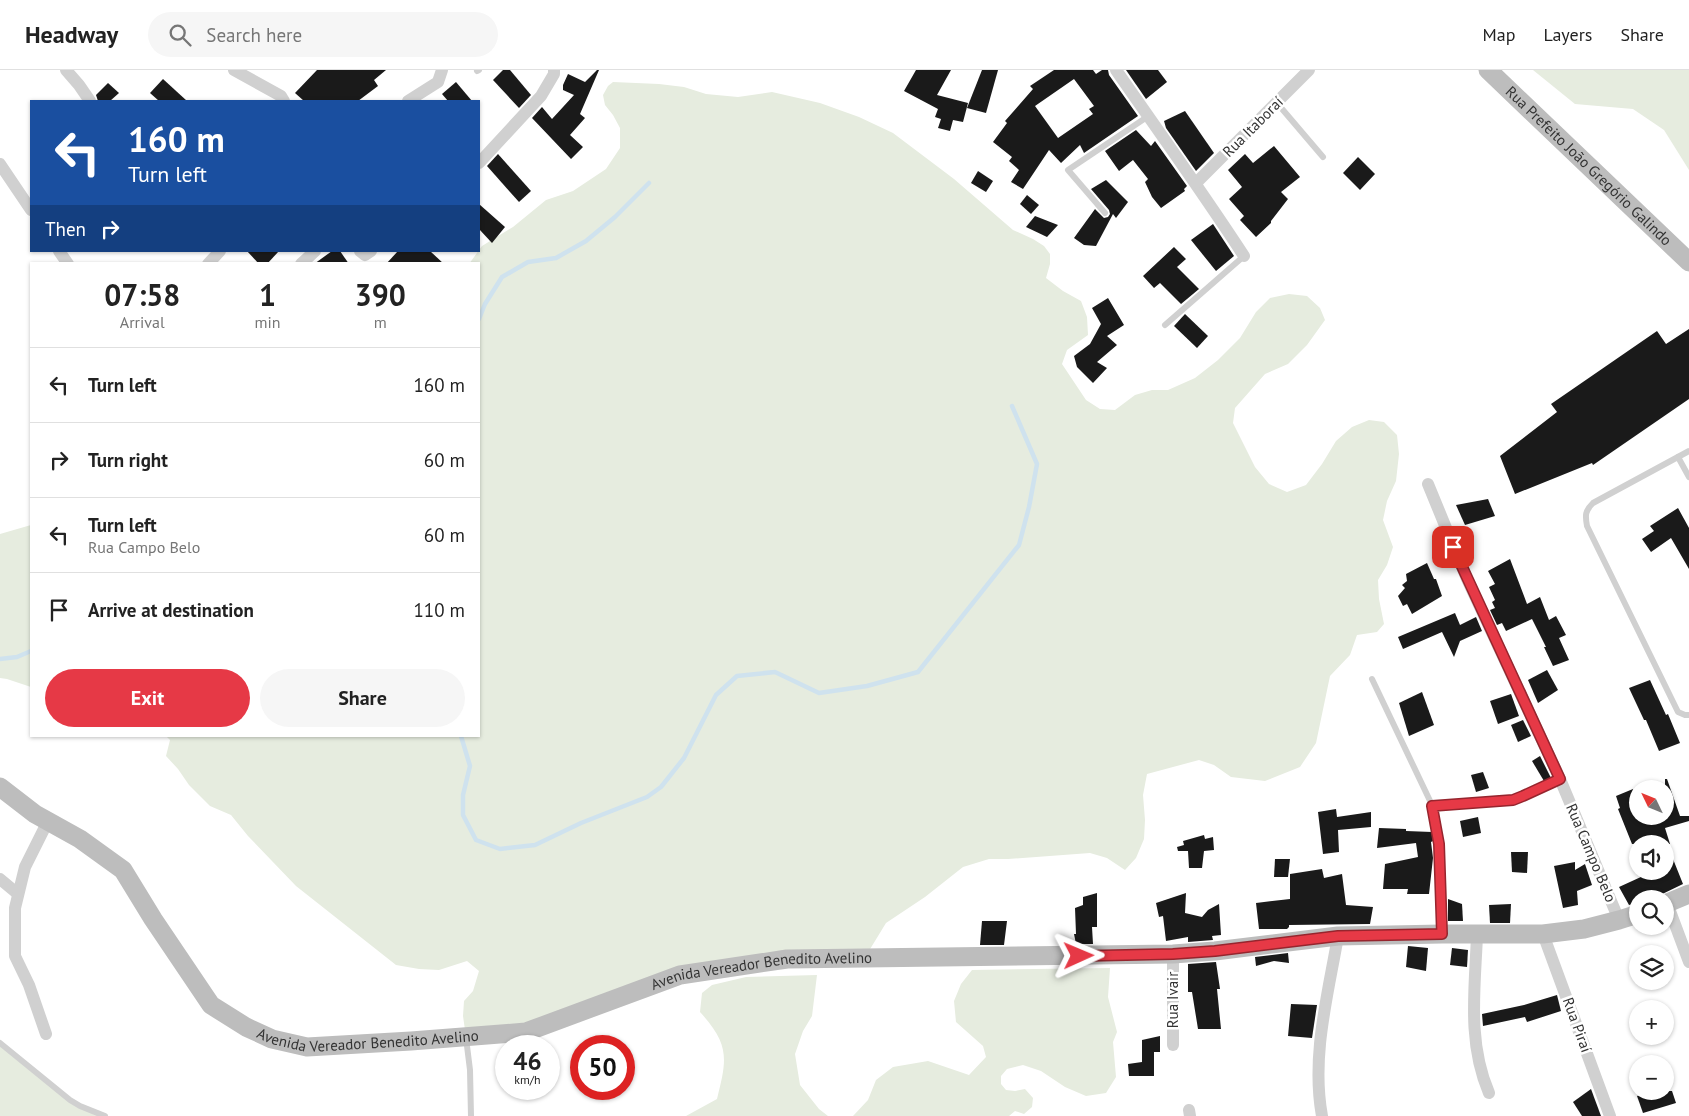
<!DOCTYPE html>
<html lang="en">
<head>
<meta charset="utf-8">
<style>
	body { margin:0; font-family:"PT Sans",sans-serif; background:#f6f6f6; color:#222; height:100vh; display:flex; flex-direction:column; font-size:19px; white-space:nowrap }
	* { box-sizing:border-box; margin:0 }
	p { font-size:16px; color:#767676 }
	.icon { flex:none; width:28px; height:28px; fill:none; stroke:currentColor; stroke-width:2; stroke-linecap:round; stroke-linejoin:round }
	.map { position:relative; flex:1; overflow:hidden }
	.details { position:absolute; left:30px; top:192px; width:450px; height:475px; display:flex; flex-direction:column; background:#fff; border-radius:0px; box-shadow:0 1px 4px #0004 }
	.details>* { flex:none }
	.top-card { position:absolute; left:30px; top:30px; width:450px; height:152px; border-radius:0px; box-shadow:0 1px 4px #0004; background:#1a4fa0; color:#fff; overflow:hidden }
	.needle { width:32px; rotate:313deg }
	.tools { position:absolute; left:1629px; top:710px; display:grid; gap:10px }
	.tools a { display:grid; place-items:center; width:45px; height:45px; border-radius:50%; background:#fff; box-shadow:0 1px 4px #0004; font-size:25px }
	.speed { position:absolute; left:495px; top:965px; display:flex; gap:10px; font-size:25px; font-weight:700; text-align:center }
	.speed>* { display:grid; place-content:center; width:65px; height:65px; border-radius:50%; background:#fff; box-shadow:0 1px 4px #0004; line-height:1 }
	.speed small { font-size:12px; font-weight:400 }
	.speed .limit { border:8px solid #d22; background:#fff; color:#111 }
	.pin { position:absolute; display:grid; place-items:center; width:42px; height:42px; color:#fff; margin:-21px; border-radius:10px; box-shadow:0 2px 8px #0006 }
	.me { position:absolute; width:55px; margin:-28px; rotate:89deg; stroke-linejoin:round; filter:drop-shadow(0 0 4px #0008) }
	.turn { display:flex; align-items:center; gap:18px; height:105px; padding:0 15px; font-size:22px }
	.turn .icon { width:65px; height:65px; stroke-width:2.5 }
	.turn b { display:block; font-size:35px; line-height:42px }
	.then { display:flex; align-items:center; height:48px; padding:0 15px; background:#0003; gap:10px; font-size:19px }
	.eta { display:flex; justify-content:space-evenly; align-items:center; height:85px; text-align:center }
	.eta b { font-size:30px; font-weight:700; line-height:35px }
	.cta { display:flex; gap:10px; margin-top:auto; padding:10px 15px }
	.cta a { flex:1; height:58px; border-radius:30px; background:#e63946; color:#fff; font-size:20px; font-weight:700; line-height:58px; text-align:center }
	.cta a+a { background:#f6f6f6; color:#222 }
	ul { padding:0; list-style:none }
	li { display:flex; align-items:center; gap:15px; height:75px; padding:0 15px; border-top:1px solid #e0e0e0 }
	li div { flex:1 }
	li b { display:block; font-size:19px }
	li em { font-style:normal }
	header { display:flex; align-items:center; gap:30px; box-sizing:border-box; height:70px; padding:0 25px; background:#fff; border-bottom:1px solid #e0e0e0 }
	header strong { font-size:24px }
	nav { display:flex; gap:28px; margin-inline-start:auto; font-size:18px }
	.search { width:350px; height:45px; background:#f6f6f6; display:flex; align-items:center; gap:12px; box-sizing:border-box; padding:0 18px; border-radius:28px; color:#767676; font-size:19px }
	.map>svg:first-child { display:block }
	.green { fill:#e6ecdf }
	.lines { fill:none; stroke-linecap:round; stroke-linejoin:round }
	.stream { stroke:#cfe2ee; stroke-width:4.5 }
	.building { fill:#1a1a1a; fill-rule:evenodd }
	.service { stroke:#d0d0d0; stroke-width:6 }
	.minor { stroke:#d0d0d0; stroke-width:12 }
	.secondary { stroke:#bdbdbd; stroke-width:19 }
	.route-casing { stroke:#96252e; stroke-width:12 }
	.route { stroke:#e63946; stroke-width:9 }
	.labels { text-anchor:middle; stroke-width:5; stroke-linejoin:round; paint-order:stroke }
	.street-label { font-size:15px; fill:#333; stroke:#fff }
</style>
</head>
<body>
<header>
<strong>Headway</strong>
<div class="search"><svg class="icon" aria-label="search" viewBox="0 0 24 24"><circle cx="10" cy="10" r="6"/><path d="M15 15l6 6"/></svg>Search here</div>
<nav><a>Map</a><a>Layers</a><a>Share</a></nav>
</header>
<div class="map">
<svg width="1689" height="1046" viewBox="0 0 1689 1046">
	<rect width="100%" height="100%" fill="#fff"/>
	<g class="green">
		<path d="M1533,0H1689V100L1664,60L1633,39L1575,34Z"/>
		<path d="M613,12L659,14L684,17L706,24L738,27L772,22L820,33L859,47L893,63L954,109L1013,160L1033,169L1044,176L1050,184V194L1046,208L1063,221L1081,231L1087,247L1088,265L1067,280L1062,294L1086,330L1100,339L1115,340L1135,325L1152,320H1168L1195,308L1218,290L1240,268L1256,242L1270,228L1289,224L1307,226L1320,238L1325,250L1307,275L1288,294L1265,304L1235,338L1233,353L1255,397L1269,414L1287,422L1306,415L1322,394L1336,371L1352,357L1369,350L1384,352L1397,365L1399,384L1396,411L1387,431L1383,450L1393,477L1387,495L1378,510L1379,529L1384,554L1377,562L1357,565L1350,585L1330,606L1316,673L1300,697L1265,711L1231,707L1214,695L1199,690L1147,704L1143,725L1145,750L1144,769L1136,788L1125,800L1107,788L1090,783L1008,789H989L963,797L925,827L886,853L864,889L680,905L606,933L466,967L463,946L464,931L473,921L479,901L467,891L439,900L419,899L396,895L296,816L248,766L231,745L210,736L189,715L178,699L166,686L170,670L166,666H479V194H469L482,176L513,157L546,130L573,121L606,99L620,78V58L613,45L605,35L603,25L608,16Z"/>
		<path d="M31,455V617L7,609L0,608V464Z"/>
		<path d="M1110,898L1108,927L1117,962L1113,972L1116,1007L1106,1023L1086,1026L1065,1017L1041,1001L1023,995L1007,999L1001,1006V1014L1006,1020L1015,1021L1025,1019L1033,1028L1032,1037L1024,1044L1015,1041L1009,1046H853L868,1030L876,1010L893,997L928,991L969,1005L986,987L983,976L956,952L954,931L961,914L972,900Z"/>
		<path d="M817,905L812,946L803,961L795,984L800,1015L819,1039L828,1046H686L717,1029C727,989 730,975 700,942L702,923L712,915L746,907Z"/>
		<path d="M0,973L70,1030L105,1046H0Z"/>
	</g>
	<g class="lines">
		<g class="stream">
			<path d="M479,249L485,234L502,207L528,192L556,188L586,171L615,147L649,113"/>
			<path d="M0,589L17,587L31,581"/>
			<path d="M461,666L470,696L463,725V745L476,770L500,779L535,775L581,753L647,727L661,717L684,688L716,625L737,606L775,602L819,623L867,616L918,602L1019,475L1029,437L1037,394L1012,336"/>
		</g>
	</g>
	<g class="building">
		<path d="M317,0H386L374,10L378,16L358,31H304L295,23Z"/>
		<path d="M503,0H510L531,25L519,38L493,10Z"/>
		<path d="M597,0H599L580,44L585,48L570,65L583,77L571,89L532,48L542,37L552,49L574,25L563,20V15L568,4L585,12Z"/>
		<path d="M916,0H951L937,25L968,33L963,52L953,50L950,61L938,58L941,49L935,47L938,39L904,21Z"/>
		<path d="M982,0H998L986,43L967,38Z"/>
		<path d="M1054,0H1093L1096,4L1102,0H1108L1109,5L1138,46L1084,83L1080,75L1061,93L1049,80L1023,119L1011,112L1019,100L1009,91L1012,87L993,72L1007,53L1005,51L1033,19L1030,16ZM1074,9L1094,36L1089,39L1093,44L1058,68L1035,36Z"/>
		<path d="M1126,0H1158L1167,12L1146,29Z"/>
		<path d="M163,9L187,31H159L150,23Z"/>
		<path d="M456,12L472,31H448L442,24Z"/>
		<path d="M108,13L119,23L110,31H98L96,25Z"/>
		<path d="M1185,41L1214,83L1196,101L1166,58L1164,51Z"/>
		<path d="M1136,60L1151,76L1155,71L1187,116L1184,119L1185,121L1161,138L1152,127L1145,112L1148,109L1133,90L1119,101L1105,81Z"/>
		<path d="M1274,76L1300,107L1281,122L1288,129L1271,151V153L1256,167L1240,150L1244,146L1229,129L1242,117L1228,100L1245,84L1253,93Z"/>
		<path d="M498,84L531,121L519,132L487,96Z"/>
		<path d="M1358,87L1375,104L1360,120L1343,103Z"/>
		<path d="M978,101L993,111L986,122L971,113Z"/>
		<path d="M1106,110L1128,132L1116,148L1113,144L1096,176L1084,175L1074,168L1095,139L1104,148L1108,147L1110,144L1109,140L1091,119Z"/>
		<path d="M1027,125L1039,135L1031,144L1020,134Z"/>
		<path d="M479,134L505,157L492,173L479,159Z"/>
		<path d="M1035,146L1058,155L1047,167L1026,157Z"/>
		<path d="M1213,154L1234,186L1216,201L1191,170Z"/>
		<path d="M1174,177L1186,189L1177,197L1199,219L1181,234L1160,213L1154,218L1143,206Z"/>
		<path d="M247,181H279L267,194H259Z"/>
		<path d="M332,181H340L349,194H314Z"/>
		<path d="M398,181H430L444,194H386Z"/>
		<path d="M1108,228L1124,255L1107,266L1117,275L1097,292L1107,298L1093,313L1077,297L1074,286L1090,274L1101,254L1092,238Z"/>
		<path d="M1185,244L1208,266L1197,278L1174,256Z"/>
		<path d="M1689,259V329L1593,395L1592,393L1515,424L1500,386L1557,342L1551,334L1657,261L1666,274Z"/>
		<path d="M1488,429L1495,446L1465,455L1456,435Z"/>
		<path d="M1678,438L1689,458V499L1671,468L1651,482L1642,469L1654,461L1650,456Z"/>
		<path d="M1510,489L1527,534L1540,527L1549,550L1556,546L1566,565L1559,568L1569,590L1553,596L1544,577H1546L1532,549L1506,561L1502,553L1497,555L1490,540L1495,538L1492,532L1495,530L1489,517L1495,514L1488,501Z"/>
		<path d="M1427,493L1434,509H1436L1442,526L1412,544L1407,534L1403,536L1398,526L1405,518L1402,515L1407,511L1406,504Z"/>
		<path d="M1455,543L1460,555L1476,547L1482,561L1460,571L1454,587L1442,562L1403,579L1398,567Z"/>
		<path d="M1547,600L1558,620L1538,633L1528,610Z"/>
		<path d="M1650,610L1666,645L1668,644L1680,673L1659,681L1646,650H1644L1629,618Z"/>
		<path d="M1422,622L1434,655L1409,666L1399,633Z"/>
		<path d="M1511,624L1519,646L1498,654L1490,631Z"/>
		<path d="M1523,650L1531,666L1518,672L1511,655Z"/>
		<path d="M1540,686L1551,708L1544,711L1532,691Z"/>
		<path d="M1483,702L1489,718L1476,722L1471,705Z"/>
		<path d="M1665,709H1667L1680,746H1689V751L1665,758L1670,774H1667L1683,814L1652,829H1638V833L1629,835L1619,817L1654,801H1665V774H1632L1618,739L1620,738L1616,726L1633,719L1638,731V746H1665Z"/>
		<path d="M1336,739L1337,747L1371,742V757L1338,760L1339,782L1323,784L1318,742Z"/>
		<path d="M1478,747L1481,763L1463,767L1460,751Z"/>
		<path d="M1379,758L1406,759V761L1432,762L1433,771L1431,772L1433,788L1429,824H1407L1408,819H1383L1385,794L1418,787L1416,773L1377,778Z"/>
		<path d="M1204,765L1205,769L1213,767L1214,780L1204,781L1202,798H1189L1188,781H1178L1177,777L1184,775L1183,771Z"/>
		<path d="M1511,782H1528L1527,803L1512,802Z"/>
		<path d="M1275,789H1290L1288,807H1274Z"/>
		<path d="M1575,792V800L1585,794L1592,815L1577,821L1578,835L1563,838L1554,796Z"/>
		<path d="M1322,799L1324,808L1342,804L1346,835L1373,837L1370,854L1289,855V857L1287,859H1259L1256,833L1290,829V804Z"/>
		<path d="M1097,823V857H1092L1093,874H1076L1074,864H1076L1075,838L1083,835V827Z"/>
		<path d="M1186,823L1185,843L1202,847L1208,840L1219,834L1221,865L1212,866L1213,870L1188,872V867L1166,871L1163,846L1159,847L1156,833Z"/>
		<path d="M1448,829L1462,834L1463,851H1448Z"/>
		<path d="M1511,834L1510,853H1490L1489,835Z"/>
		<path d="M982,851H1007L1004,875H980Z"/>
		<path d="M1408,876L1428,878L1426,901L1406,897Z"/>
		<path d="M1452,878L1468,880L1467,897L1450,895Z"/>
		<path d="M1288,883L1289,893L1274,891L1256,896L1255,887Z"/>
		<path d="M1216,892L1220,919H1217L1221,959H1198L1192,922H1188V894Z"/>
		<path d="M1557,925L1561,941L1527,952L1525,947L1483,956L1482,944L1524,935Z"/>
		<path d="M1291,934L1317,935L1312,968L1288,966Z"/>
		<path d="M1160,966V982H1154V1006H1129L1128,994L1142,992V970Z"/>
		<path d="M1591,1019L1601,1046H1582L1573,1032Z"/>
		<path d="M1653,1021H1672L1676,1033L1643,1043L1637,1026Z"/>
	</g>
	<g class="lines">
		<g class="service">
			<path d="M477,1L479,0"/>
			<path d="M1277,33L1323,87"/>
			<path d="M1105,143L1068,100L1147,47"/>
			<path d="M1165,255L1244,186"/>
			<path d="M1689,381L1593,433C1585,441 1585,445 1587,456L1678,642L1685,645H1689"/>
			<path d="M1678,387L1689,407"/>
			<path d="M1372,609L1432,735L1439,774L1442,862"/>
			<path d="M1432,735L1513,730L1523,726L1560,709"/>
			<path d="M466,968L470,1000L471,1046"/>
			<path d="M0,973L70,1030L80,1036L105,1046"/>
		</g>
		<g class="minor">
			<path d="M66,0L79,15L90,31"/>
			<path d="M234,0L281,26L284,31"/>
			<path d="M1116,0C1159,62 1203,123 1244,186"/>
			<path d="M408,31L438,12L442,0"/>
			<path d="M479,93L541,26L554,4V0"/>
			<path d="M0,94L31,140"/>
			<path d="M1196,113L1309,0"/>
			<path d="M59,181L68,194"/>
			<path d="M360,181L365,185L371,181"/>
			<path d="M208,194L220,181"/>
			<path d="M301,194L315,181"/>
			<path d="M1428,414L1467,509L1560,709L1619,850"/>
			<path d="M0,809L18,824"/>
			<path d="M1667,833L1689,892"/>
			<path d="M1543,864L1610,1046"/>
			<path d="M1477,865C1475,918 1467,972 1489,1023"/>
			<path d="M1173,884V975"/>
			<path d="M46,964L29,915L15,886V838L25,797L48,751"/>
			<path d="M1189,1040L1190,1046"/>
			<path d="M1322,1046C1311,986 1328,925 1338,866"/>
		</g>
		<g class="secondary">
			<path id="s1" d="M1488,0L1689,192"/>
			<path id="s2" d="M0,717L35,744L80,769L123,800L153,849L211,935L246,957L272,969L307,977L411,971L526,962L680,905L787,889L1173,884L1215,881L1338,866L1442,864H1543L1584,859L1619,850L1638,844"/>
			<path d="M1665,834L1689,824"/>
		</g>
	</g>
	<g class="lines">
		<defs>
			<path id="route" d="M1079,886L1173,884L1215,881L1338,866L1442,864L1439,774L1432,736L1513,730L1523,726L1560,709L1453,477"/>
		</defs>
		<use href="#route" class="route-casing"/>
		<use href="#route" class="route"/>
	</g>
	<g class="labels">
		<g class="street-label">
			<text transform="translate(1253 57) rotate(-45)" y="5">Rua Itaboraí</text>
			<text dy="5" stroke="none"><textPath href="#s1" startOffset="139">Rua Prefeito João Gregório Galindo</textPath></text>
			<text transform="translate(1591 783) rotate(67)" y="5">Rua Campo Belo</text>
			<text dy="5" stroke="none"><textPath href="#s2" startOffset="881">Avenida Vereador Benedito Avelino</textPath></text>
			<text transform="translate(1173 930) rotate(-90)" y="5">Rua Ivair</text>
			<text transform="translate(1577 955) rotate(70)" y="5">Rua Piraí</text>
			<text dy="5" stroke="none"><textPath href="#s2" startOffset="476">Avenida Vereador Benedito Avelino</textPath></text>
		</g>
	</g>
</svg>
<div class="tools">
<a><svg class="needle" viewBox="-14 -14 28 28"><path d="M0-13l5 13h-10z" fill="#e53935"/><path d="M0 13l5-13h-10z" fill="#767676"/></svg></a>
<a><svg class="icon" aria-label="sound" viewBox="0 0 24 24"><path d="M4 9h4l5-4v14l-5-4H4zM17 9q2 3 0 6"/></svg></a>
<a><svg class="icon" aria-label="search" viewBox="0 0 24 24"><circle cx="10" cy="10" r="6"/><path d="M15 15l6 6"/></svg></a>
<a><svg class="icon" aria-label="layers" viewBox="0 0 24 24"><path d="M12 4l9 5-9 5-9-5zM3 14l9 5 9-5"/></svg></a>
<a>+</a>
<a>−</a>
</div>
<div class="speed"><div>46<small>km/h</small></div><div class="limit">50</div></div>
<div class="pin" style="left:1453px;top:477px;background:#d93025"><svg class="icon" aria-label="arrive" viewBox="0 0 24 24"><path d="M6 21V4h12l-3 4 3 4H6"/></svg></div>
<svg class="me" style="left:1079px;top:886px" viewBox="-20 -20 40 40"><path d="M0-17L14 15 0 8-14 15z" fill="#e63946" stroke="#fff" stroke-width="4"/></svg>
<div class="top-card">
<div class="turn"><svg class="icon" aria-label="left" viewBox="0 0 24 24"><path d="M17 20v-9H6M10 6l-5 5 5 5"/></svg><div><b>160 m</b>Turn left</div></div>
<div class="then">Then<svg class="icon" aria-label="right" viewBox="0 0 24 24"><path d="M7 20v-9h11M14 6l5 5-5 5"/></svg></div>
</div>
<section class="details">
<div class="eta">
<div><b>07:58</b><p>Arrival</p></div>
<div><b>1</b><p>min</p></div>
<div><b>390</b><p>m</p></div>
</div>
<ul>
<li><svg class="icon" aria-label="left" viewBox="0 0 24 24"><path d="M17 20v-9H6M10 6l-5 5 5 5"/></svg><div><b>Turn left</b></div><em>160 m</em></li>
<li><svg class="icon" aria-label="right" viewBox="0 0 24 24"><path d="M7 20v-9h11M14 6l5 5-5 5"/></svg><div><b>Turn right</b></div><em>60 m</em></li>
<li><svg class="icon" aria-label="left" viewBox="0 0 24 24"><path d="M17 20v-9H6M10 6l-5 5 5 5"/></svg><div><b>Turn left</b><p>Rua Campo Belo</p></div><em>60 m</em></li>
<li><svg class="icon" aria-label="arrive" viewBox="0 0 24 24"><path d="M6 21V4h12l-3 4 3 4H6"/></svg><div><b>Arrive at destination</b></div><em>110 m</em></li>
</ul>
<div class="cta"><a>Exit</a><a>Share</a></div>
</section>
</div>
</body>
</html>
